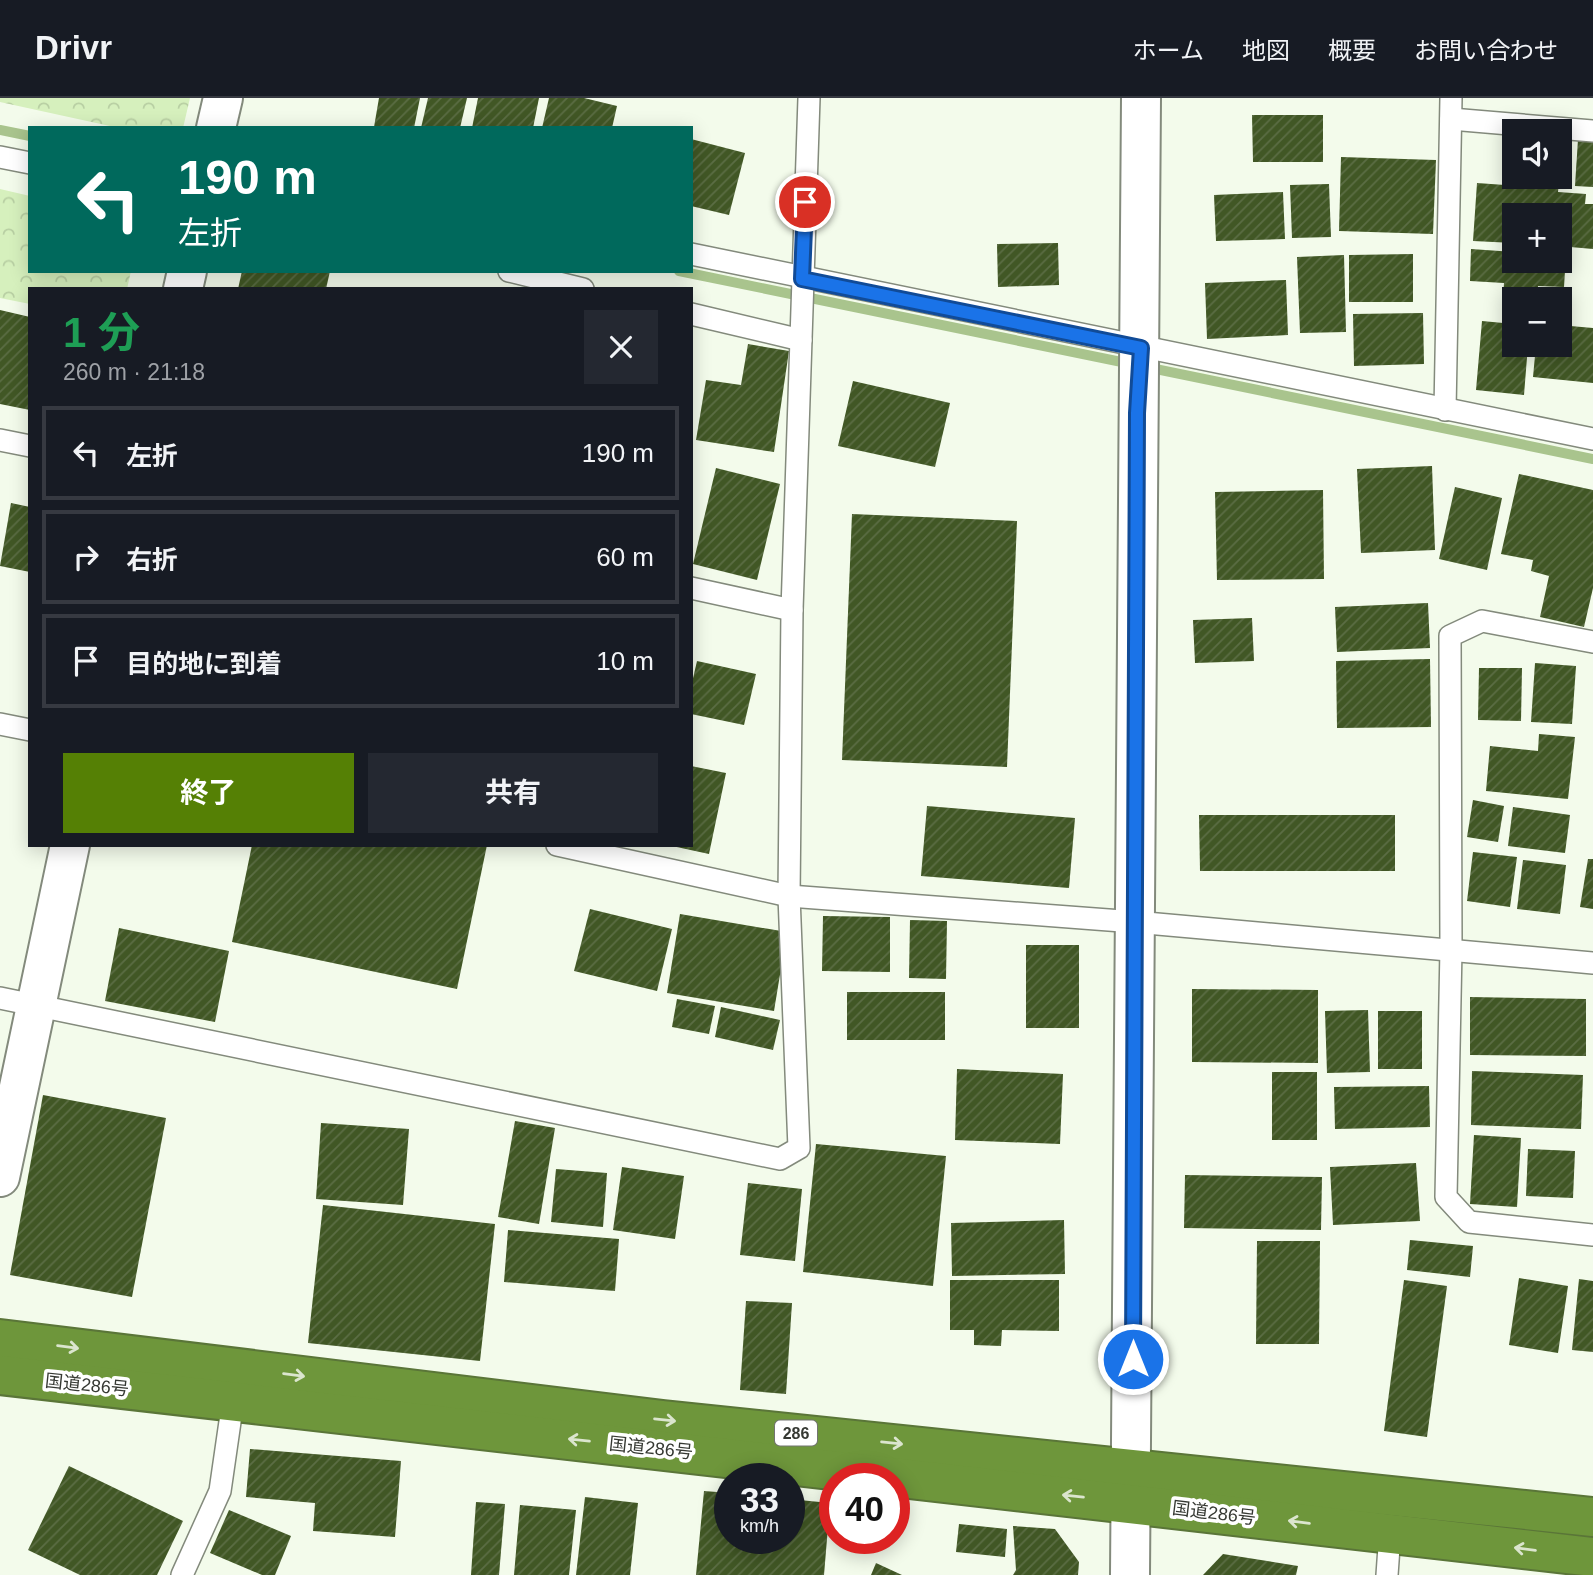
<!DOCTYPE html>
<html lang="ja">
<head>
<meta charset="utf-8">
<style>
	body { margin:0; font-family:Arial,"Noto Sans JP",sans-serif; background:#242831; color:#f1f3f6; height:100vh; display:flex; flex-direction:column; font-size:26px; white-space:nowrap }
	* { box-sizing:border-box; margin:0 }
	p { font-size:23px; color:#9ea1a6 }
	.icon { flex:none; width:38px; height:38px; fill:none; stroke:currentColor; stroke-width:2; stroke-linecap:round; stroke-linejoin:round }
	.map { position:relative; flex:1; overflow:hidden }
	.panel { position:absolute; left:28px; top:189px; width:665px; height:560px; display:flex; flex-direction:column; background:#171b24; border-radius:0px; box-shadow:0 4px 18px #0003 }
	.panel>* { flex:none }
	.hud { position:absolute; left:28px; top:28px; width:665px; height:147px; border-radius:0px; box-shadow:0 4px 18px #0003; background:#00695c; color:#fff; overflow:hidden }
	.fabs { position:absolute; left:1502px; top:21px; display:grid; gap:14px }
	.fabs a { display:grid; place-items:center; width:70px; height:70px; border-radius:0px; background:#171b24; box-shadow:0 4px 18px #0003; font-size:35px }
	.speed { position:absolute; left:714px; top:1365px; display:flex; gap:14px; font-size:35px; font-weight:700; text-align:center }
	.speed>* { display:grid; place-content:center; width:91px; height:91px; border-radius:50%; background:#171b24; box-shadow:0 4px 18px #0003; line-height:1 }
	.speed small { font-size:18px; font-weight:400 }
	.speed .limit { border:10px solid #d22; background:#fff; color:#111 }
	.pin { position:absolute; display:grid; place-items:center; width:60px; height:60px; color:#fff; margin:-30px; border:4px solid #fff; border-radius:50%; box-shadow:0 2px 7px #0007 }
	.me { position:absolute; width:77px; margin:-38px; rotate:0deg; stroke-linejoin:round; filter:drop-shadow(0 0 5px #0008) }
	.turn { display:flex; align-items:center; gap:24px; height:147px; padding:0 35px; font-size:32px }
	.turn .icon { width:91px; height:91px; stroke-width:2.5 }
	.turn b { display:block; font-size:49px; line-height:60px }
	.round { display:grid; place-items:center; flex:none; width:74px; height:74px; border-radius:0px; background:#242831 }
	.overview { display:flex; align-items:center; justify-content:space-between; height:119px; padding:0 35px }
	h1 { font-size:42px; font-weight:700; line-height:52px; color:#1e9e55 }
	.action { display:flex; gap:14px; margin-top:auto; padding:14px 35px }
	.action a { flex:1; height:80px; border-radius:0px; background:#558005; color:#fff; font-size:28px; font-weight:700; line-height:80px; text-align:center }
	.action a+a { background:#242831; color:#f1f3f6 }
	ul { padding:0; list-style:none }
	li { display:flex; align-items:center; gap:21px; height:94px; margin:0 14px 10px; padding:0 21px; border:4px solid #363941; border-radius:0px }
	li div { flex:1 }
	li b { display:block; font-size:26px }
	li em { font-style:normal }
	header { display:flex; align-items:center; gap:42px; box-sizing:border-box; height:98px; padding:0 35px; background:#171b24; border-bottom:2px solid #363941 }
	header strong { font-size:33px }
	nav { display:flex; gap:38px; margin-inline-start:auto; font-size:24px }
	.map>svg:first-child { display:block }
	.forest { fill:url(#forest-crowns) }
	.lines { fill:none; stroke-linecap:round; stroke-linejoin:round }
	.stream { stroke:#a9c48d; stroke-width:10 }
	.building { fill:url(#building-hatch) }
	.lane-casing { stroke:#838a7c; stroke-width:24 }
	.street-casing { stroke:#838a7c; stroke-width:42 }
	.secondary-casing { stroke:#838a7c; stroke-width:42 }
	.highway-casing { stroke:#5a7538; stroke-width:42 }
	.lane { stroke:#fff; stroke-width:21 }
	.street { stroke:#fff; stroke-width:38 }
	.secondary { stroke:#fff; stroke-width:38 }
	.highway { stroke:#6e963b; stroke-width:38 }
	.oneway { stroke:#dbe5ce }
	.route-casing { stroke:#114b97; stroke-width:18 }
	.route { stroke:#1a73e8; stroke-width:12 }
	.labels { text-anchor:middle; stroke-width:7; stroke-linejoin:round; paint-order:stroke }
	.shield { fill:#fff; stroke:#727470; stroke-width:2 }
	.shield-label { font-size:16px; font-weight:bold; fill:#363933 }
	.street-label { font-size:18px; fill:#363933; stroke:#fff }
</style>
</head>
<body>
<header>
<strong>Drivr</strong>
<nav><a>ホーム</a><a>地図</a><a>概要</a><a>お問い合わせ</a></nav>
</header>
<div class="map">
<svg width="1593" height="1477" viewBox="0 0 1593 1477">
	<defs>
		<pattern id="forest-crowns" width="20" height="18" patternUnits="userSpaceOnUse" patternTransform="scale(1.75)"><rect width="20" height="18" fill="#d6f0bd"/><path d="M2 6a3 3 0 1 1 6 0M12 15a3 3 0 1 1 6 0" fill="none" stroke="#b8cfa3"/></pattern>
		<pattern id="building-hatch" width="6" height="6" patternUnits="userSpaceOnUse" patternTransform="scale(1.75)"><rect width="6" height="6" fill="#415725"/><path d="M-1 1l2-2M0 6l6-6M5 7l2-2" fill="none" stroke="#5b6d44"/></pattern>
	</defs>
	<rect width="100%" height="100%" fill="#f3fbeb"/>
	<g class="forest">
		<path d="M0,0H190L183,30H119L0,4Z"/>
		<path d="M0,91L30,98V173H131L127,191H30V206L0,200Z"/>
	</g>
	<g class="lines">
		<g class="stream">
			<path d="M0,32L30,38"/>
			<path d="M679,173L1593,361"/>
		</g>
	</g>
	<g class="building">
		<path d="M379,0H420L414,30L374,29Z"/>
		<path d="M428,0H467L460,30H421Z"/>
		<path d="M478,0H539L533,30H472Z"/>
		<path d="M549,0H584L617,8L612,30H542Z"/>
		<path d="M1252,17H1323V64H1253Z"/>
		<path d="M691,41L745,55L729,117L691,108Z"/>
		<path d="M1578,41L1593,42V89L1575,88Z"/>
		<path d="M1341,59L1436,62L1433,136L1339,133Z"/>
		<path d="M1536,80L1559,82L1558,94L1586,96L1585,106H1593V151L1559,148V117H1514V145L1473,143L1477,85L1535,89Z"/>
		<path d="M1329,86L1331,139L1292,140L1290,87Z"/>
		<path d="M1283,94L1285,141L1216,143L1214,97Z"/>
		<path d="M1058,145L1059,187L998,189L997,146Z"/>
		<path d="M1471,151L1514,154V163H1559V156L1566,157L1564,189L1538,188L1537,201H1514V217L1502,216L1504,185L1470,183Z"/>
		<path d="M1413,156V204H1349V157Z"/>
		<path d="M1344,157L1346,234L1300,235L1297,159Z"/>
		<path d="M242,173H330L326,191H238Z"/>
		<path d="M1286,182L1288,237L1207,241L1205,185Z"/>
		<path d="M0,212L30,219V312L0,306Z"/>
		<path d="M1423,215L1424,266L1354,268L1353,216Z"/>
		<path d="M1482,223L1514,226V247H1528L1524,297L1476,292Z"/>
		<path d="M1559,227L1593,230V285L1533,279L1536,247H1559Z"/>
		<path d="M748,246L789,253L774,354L696,342L706,282L741,287Z"/>
		<path d="M853,283L950,305L935,369L838,348Z"/>
		<path d="M1432,368L1435,452L1361,455L1357,371Z"/>
		<path d="M716,370L780,386L757,482L693,466Z"/>
		<path d="M1519,376L1593,392V490L1584,529L1540,519L1549,478L1531,473L1533,462L1501,456Z"/>
		<path d="M1455,389L1502,400L1487,472L1439,461Z"/>
		<path d="M1323,392L1324,481L1217,482L1215,394Z"/>
		<path d="M11,405L30,409V474L0,468Z"/>
		<path d="M852,416L1017,423L1007,669L842,662Z"/>
		<path d="M1428,505L1430,550L1337,554L1335,509Z"/>
		<path d="M1252,520L1254,563L1195,565L1193,522Z"/>
		<path d="M1430,561L1431,629L1337,630L1336,563Z"/>
		<path d="M697,563L756,576L744,627L691,616V589Z"/>
		<path d="M1535,565L1576,568L1572,626L1531,624Z"/>
		<path d="M1479,570H1522L1521,623L1478,622Z"/>
		<path d="M1539,636L1575,639L1568,701L1486,693L1490,648L1538,653Z"/>
		<path d="M691,668L726,675L709,756L672,748L691,747Z"/>
		<path d="M1473,702L1504,708L1498,744L1467,739Z"/>
		<path d="M927,708L1075,720L1069,790L921,778Z"/>
		<path d="M1513,709L1570,717L1565,755L1508,748Z"/>
		<path d="M1199,717H1395V773H1200Z"/>
		<path d="M252,747H487L457,891L232,844Z"/>
		<path d="M1473,754L1517,759L1510,809L1467,803Z"/>
		<path d="M1588,761H1593V811L1580,809Z"/>
		<path d="M1523,762L1566,767L1560,816L1517,811Z"/>
		<path d="M590,811L672,831L657,893L574,873Z"/>
		<path d="M680,816L787,834L774,913L667,895Z"/>
		<path d="M823,818L890,819V874L822,873Z"/>
		<path d="M910,822L947,823L946,881L909,880Z"/>
		<path d="M119,830L229,853L215,924L105,903Z"/>
		<rect x="1026" y="847" width="53" height="83"/>
		<path d="M1192,891L1318,892V965L1192,964Z"/>
		<rect x="847" y="894" width="98" height="48"/>
		<path d="M1470,899L1586,901V958L1470,957Z"/>
		<path d="M677,901L715,908L709,936L672,929Z"/>
		<path d="M721,909L780,922L773,952L715,939Z"/>
		<path d="M1368,912L1370,974L1327,975L1325,913Z"/>
		<rect x="1378" y="913" width="44" height="58"/>
		<path d="M957,971L1063,976L1060,1046L955,1042Z"/>
		<path d="M1472,973L1583,977L1581,1031L1471,1027Z"/>
		<rect x="1272" y="974" width="45" height="68"/>
		<path d="M1429,988L1430,1029L1335,1031L1334,989Z"/>
		<path d="M43,997L166,1020L132,1199L10,1177Z"/>
		<path d="M515,1023L555,1030L539,1126L498,1119Z"/>
		<path d="M321,1025L409,1031L403,1107L316,1101Z"/>
		<path d="M1474,1037L1521,1040L1517,1109L1470,1106Z"/>
		<path d="M816,1046L946,1058L933,1188L803,1174Z"/>
		<path d="M1528,1051L1575,1053L1573,1100L1526,1098Z"/>
		<path d="M1416,1065L1420,1123L1333,1127L1330,1069Z"/>
		<path d="M622,1069L684,1078L675,1141L613,1132Z"/>
		<path d="M556,1071L607,1075L603,1129L551,1124Z"/>
		<path d="M1185,1077L1322,1079L1321,1132L1184,1130Z"/>
		<path d="M748,1085L802,1091L795,1163L740,1157Z"/>
		<path d="M323,1107L495,1126L480,1263L308,1245Z"/>
		<path d="M1064,1122L1065,1176L952,1178L951,1125Z"/>
		<path d="M508,1132L619,1141L615,1193L504,1184Z"/>
		<path d="M1410,1142L1473,1148L1470,1179L1407,1172Z"/>
		<path d="M1257,1143H1320L1319,1246H1256Z"/>
		<path d="M1519,1180L1568,1188L1558,1255L1509,1247Z"/>
		<path d="M1579,1181L1593,1183V1254L1572,1252Z"/>
		<path d="M950,1182H1059V1233L1002,1232L1001,1248L974,1247V1232H950Z"/>
		<path d="M1404,1182L1447,1188L1427,1339L1384,1333Z"/>
		<path d="M746,1203L792,1205L786,1296L740,1292Z"/>
		<path d="M250,1351L401,1363L395,1439L313,1433L315,1405L246,1399Z"/>
		<path d="M69,1368L183,1423L157,1477H80L28,1452Z"/>
		<path d="M704,1393L730,1395V1440H789V1401L830,1405L824,1477H696Z"/>
		<path d="M585,1399L638,1405L630,1477H576Z"/>
		<path d="M476,1404L505,1406L499,1477H471Z"/>
		<path d="M520,1407L576,1412L569,1477H514Z"/>
		<path d="M229,1412L291,1438L275,1477H262L210,1455Z"/>
		<path d="M959,1426L1007,1431L1005,1459L956,1454Z"/>
		<path d="M1013,1428L1055,1431L1079,1464L1078,1477H1013L1016,1472Z"/>
		<path d="M1223,1456L1298,1468L1296,1477H1203Z"/>
		<path d="M876,1465L902,1477H871Z"/>
	</g>
	<g class="lines">
		<defs>
			<g id="lane">
				<path d="M1451,21L1593,33"/>
				<path d="M0,59L30,65"/>
				<path d="M691,156L1593,341"/>
				<path d="M509,173L583,191"/>
				<path d="M691,216L801,242"/>
				<path d="M1445,312L1451,0"/>
				<path d="M0,342L30,348"/>
				<path d="M691,490L792,512"/>
				<path d="M1593,544L1482,523L1450,538L1451,851L1446,1099L1469,1124L1593,1137"/>
				<path d="M0,626L30,632"/>
				<path d="M557,747L789,798L1135,824L1593,865"/>
				<path d="M0,900L780,1061L799,1050L789,798L792,512L809,0"/>
				<path d="M182,1477L220,1393L233,1303"/>
				<path d="M1387,1477L1390,1435"/>
			</g>
			<g id="street">
				<path d="M216,30L223,0"/>
				<path d="M183,191L187,173"/>
				<path d="M0,1079L70,747"/>
			</g>
			<path id="secondary" d="M1130,1477L1141,0"/>
			<g id="highway">
				<path d="M0,1241L663,1322L1593,1419"/>
				<path d="M0,1277L1593,1459"/>
			</g>
		</defs>
		<use href="#lane" class="lane-casing"/>
		<use href="#street" class="street-casing"/>
		<use href="#secondary" class="secondary-casing"/>
		<use href="#highway" class="highway-casing"/>
		<use href="#lane" class="lane"/>
		<use href="#street" class="street"/>
		<use href="#secondary" class="secondary"/>
		<use href="#highway" class="highway"/>
	</g>
	<defs><path id="oneway-shaft" d="M-6 0H5M1.5-3L5.5 0L1.5 3" fill="none" stroke-width="1.6" stroke-linecap="round" stroke-linejoin="round" transform="scale(1.75)"/></defs>
	<g class="oneway">
		<use href="#oneway-shaft" transform="translate(68 1249) rotate(7)"/>
		<use href="#oneway-shaft" transform="translate(294 1277) rotate(7)"/>
		<use href="#oneway-shaft" transform="translate(665 1322) rotate(6)"/>
		<use href="#oneway-shaft" transform="translate(579 1342) rotate(-174)"/>
		<use href="#oneway-shaft" transform="translate(892 1345) rotate(6)"/>
		<use href="#oneway-shaft" transform="translate(1073 1398) rotate(-174)"/>
		<use href="#oneway-shaft" transform="translate(1299 1424) rotate(-173)"/>
		<use href="#oneway-shaft" transform="translate(1525 1451) rotate(-173)"/>
	</g>
	<g class="lines">
		<defs>
			<path id="route" d="M805,104L802,181L1141,250L1137,315L1133,1261"/>
		</defs>
		<use href="#route" class="route-casing"/>
		<use href="#route" class="route"/>
	</g>
	<g class="labels">
		<rect class="shield" x="775" y="1322.5" width="42" height="25" rx="5"/>
		<g class="shield-label">
			<text x="796" y="1341">286</text>
		</g>
		<g class="street-label">
			<text transform="translate(87 1287) rotate(6)" y="6">国道286号</text>
			<text transform="translate(651 1350) rotate(6)" y="6">国道286号</text>
			<text transform="translate(1214 1415) rotate(7)" y="6">国道286号</text>
		</g>
	</g>
</svg>
<div class="fabs">
<a><svg class="icon" aria-label="sound" viewBox="0 0 24 24"><path d="M4 9h4l5-4v14l-5-4H4zM17 9q2 3 0 6"/></svg></a>
<a>+</a>
<a>−</a>
</div>
<div class="speed"><div>33<small>km/h</small></div><div class="limit">40</div></div>
<div class="pin" style="left:805px;top:104px;background:#d93025"><svg class="icon" aria-label="arrive" viewBox="0 0 24 24"><path d="M6 21V4h12l-3 4 3 4H6"/></svg></div>
<svg class="me" style="left:1133px;top:1261px" viewBox="-20 -20 40 40"><circle r="17" fill="#1a73e8" stroke="#fff" stroke-width="3"/><path d="M0-11L8 9 0 5-8 9z" fill="#fff"/></svg>
<div class="hud">
<div class="turn"><svg class="icon" aria-label="left" viewBox="0 0 24 24"><path d="M17 20v-9H6M10 6l-5 5 5 5"/></svg><div><b>190 m</b>左折</div></div>
</div>
<section class="panel">
<div class="overview"><div><h1>1 分</h1><p>260 m · 21:18</p></div><a class="round"><svg class="icon" aria-label="close" viewBox="0 0 24 24"><path d="M6 6l12 12M18 6L6 18"/></svg></a></div>
<ul>
<li><svg class="icon" aria-label="left" viewBox="0 0 24 24"><path d="M17 20v-9H6M10 6l-5 5 5 5"/></svg><div><b>左折</b></div><em>190 m</em></li>
<li><svg class="icon" aria-label="right" viewBox="0 0 24 24"><path d="M7 20v-9h11M14 6l5 5-5 5"/></svg><div><b>右折</b></div><em>60 m</em></li>
<li><svg class="icon" aria-label="arrive" viewBox="0 0 24 24"><path d="M6 21V4h12l-3 4 3 4H6"/></svg><div><b>目的地に到着</b></div><em>10 m</em></li>
</ul>
<div class="action"><a>終了</a><a>共有</a></div>
</section>
</div>
</body>
</html>
